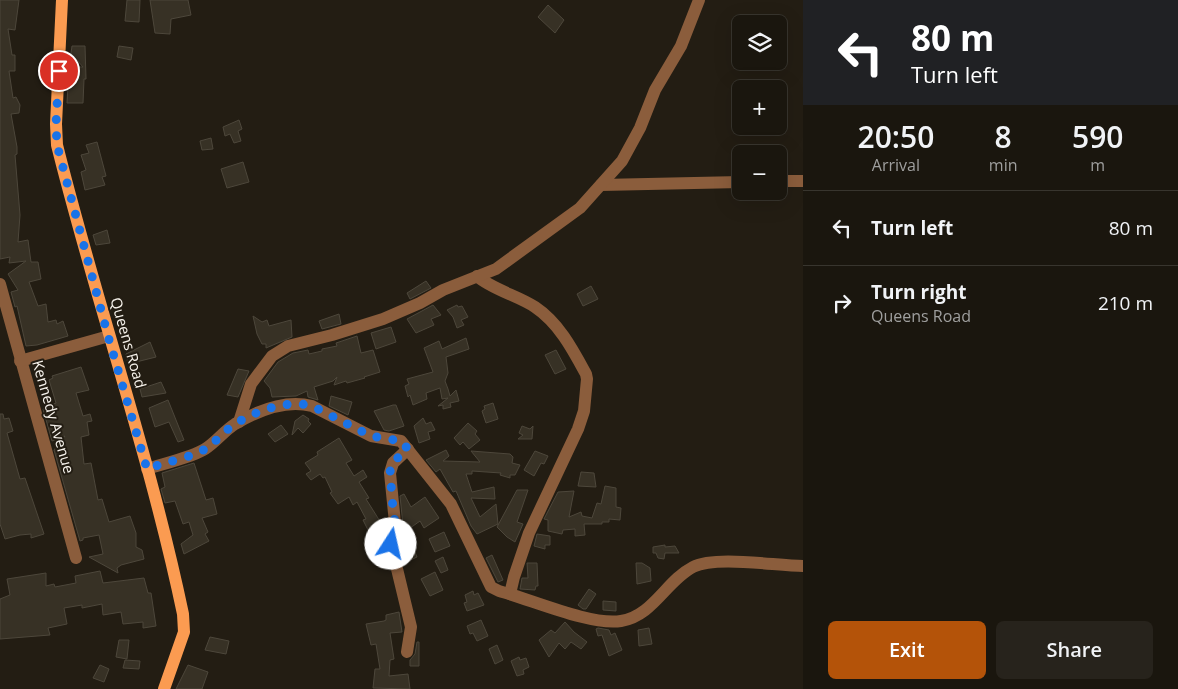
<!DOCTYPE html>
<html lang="en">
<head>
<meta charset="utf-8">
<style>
	body { margin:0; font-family:"Open Sans",sans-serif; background:#27231c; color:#f1f3f6; height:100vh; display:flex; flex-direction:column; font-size:19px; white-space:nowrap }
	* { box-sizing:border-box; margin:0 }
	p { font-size:16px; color:#9f9f9e }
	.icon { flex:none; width:28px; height:28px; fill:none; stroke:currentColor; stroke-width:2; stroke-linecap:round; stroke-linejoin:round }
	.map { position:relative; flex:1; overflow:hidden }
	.panel { display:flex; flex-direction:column; background:#1a160e; width:375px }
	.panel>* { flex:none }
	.banner { background:#202124; color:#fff; overflow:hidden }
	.fabs { position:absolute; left:732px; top:15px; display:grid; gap:10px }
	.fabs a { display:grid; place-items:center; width:55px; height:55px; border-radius:8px; background:#1a160e; box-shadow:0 5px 20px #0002,0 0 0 1px #38352e; font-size:25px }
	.pin { position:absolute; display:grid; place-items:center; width:42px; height:42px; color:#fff; margin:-21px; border:2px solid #fff; border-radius:50%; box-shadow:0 1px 5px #0007 }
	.me { position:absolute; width:55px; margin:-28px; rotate:10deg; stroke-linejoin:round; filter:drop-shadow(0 0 4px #0008) }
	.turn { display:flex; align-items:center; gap:18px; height:105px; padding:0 25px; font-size:22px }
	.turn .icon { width:65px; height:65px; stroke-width:2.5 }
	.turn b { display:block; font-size:35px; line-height:42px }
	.eta { display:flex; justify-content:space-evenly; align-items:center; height:85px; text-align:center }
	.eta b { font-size:30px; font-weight:600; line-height:35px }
	.action { display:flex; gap:10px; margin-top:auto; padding:10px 25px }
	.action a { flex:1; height:58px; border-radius:8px; background:#b45309; color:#fff; font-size:20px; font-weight:600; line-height:58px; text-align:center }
	.action a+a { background:#27231c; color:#f1f3f6 }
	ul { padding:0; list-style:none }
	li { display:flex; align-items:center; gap:15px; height:75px; padding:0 25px; border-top:1px solid #38352e }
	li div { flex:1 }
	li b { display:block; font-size:19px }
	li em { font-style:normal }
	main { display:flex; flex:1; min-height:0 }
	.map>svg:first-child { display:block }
	.building { fill:#373125; stroke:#4d473b }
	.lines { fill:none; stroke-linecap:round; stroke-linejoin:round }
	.minor { stroke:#8b5d3c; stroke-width:12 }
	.major { stroke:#fb9b51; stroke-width:12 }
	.route { stroke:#1a73e8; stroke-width:9; stroke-dasharray:0 16.2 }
	.labels { text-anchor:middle; stroke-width:4; stroke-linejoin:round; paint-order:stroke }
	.street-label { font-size:15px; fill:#f7f3ec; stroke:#231d13 }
</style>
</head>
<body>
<main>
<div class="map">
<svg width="803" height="689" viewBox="0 0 803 689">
	<rect width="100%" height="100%" fill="#231d13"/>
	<g class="building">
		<path d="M0,0H19L15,30L8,29L12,55H15V71H9L13,98L16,97L20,105L19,113L11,114L17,147V154L15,155L20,215L18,242L28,240L31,262H38L41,279L29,282L38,306L46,304L48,322L56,320L57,324L63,321L68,336L37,345L26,346L17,306L15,307L11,292L18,290L8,274L26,261L9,263L10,257L0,259Z"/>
		<path d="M127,0H140L139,22L125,21Z"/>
		<path d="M150,0H188L191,15L171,19L170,34L155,33Z"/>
		<path d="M548,5L564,20L555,33L538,17Z"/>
		<path d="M72,46H85L86,79H84L83,103H67L68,85H74V67H83L71,53Z"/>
		<path d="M119,46L133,48L131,60L117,57Z"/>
		<path d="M239,120L242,129L238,131L241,141L234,143L230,134L225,136L223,127Z"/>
		<path d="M211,138L213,149L202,150L200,141Z"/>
		<path d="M97,142L106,176L102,177L105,185L85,190L81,172L86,170L81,155L89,153L86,145Z"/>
		<path d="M243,162L249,182L227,188L221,169Z"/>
		<path d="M107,230L110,243L96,245L93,235Z"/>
		<path d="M426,281L431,288L410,299L407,293Z"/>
		<path d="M591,286L598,299L583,306L577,294Z"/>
		<path d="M433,305L441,315L431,319L434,325L416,333L407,319Z"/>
		<path d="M457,305L458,307L462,306L468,317L461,320L464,325L457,328L453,317L447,310Z"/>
		<path d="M339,314L341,324L322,329L319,321Z"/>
		<path d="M253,316L262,322L267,320L269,326L291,320L292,337L266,348V344H262L257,334Z"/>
		<path d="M391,327L396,342L376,349L371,333Z"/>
		<path d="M357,336L361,353L373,350L380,372L364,377L365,378L347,383L346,381L334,385L337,377L333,381L314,387L318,400L308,397L307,391L296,396L272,397L270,388L264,381L278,362L293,353L308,350L309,354L322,351V349L337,346L336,343Z"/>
		<path d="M466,338L469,349L446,357L448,373L445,381L448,389L450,396L456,390L459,401L450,403L451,407L443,409V405L438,406L448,398L442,399L440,388L426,393L427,399L413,405L410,395L408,397L405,386L409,384L407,379L433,372L424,348L439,341L442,349Z"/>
		<path d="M150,342L156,357L128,364L126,354Z"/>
		<path d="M556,350L566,369L555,374L545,355Z"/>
		<path d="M81,367L89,390L76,393L83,416L90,414L92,421L87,422L89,435L81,437L84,464L91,463L98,500L102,499L109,522L130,516L136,533V547L142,550L144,559L121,565L117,568L118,573L89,557L103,554L99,535L83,538V540L80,541L54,450L65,436L52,441L43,409L56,403L49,380L53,378L52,376Z"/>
		<path d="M238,369L249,371L238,397L227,395Z"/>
		<path d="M161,382L166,393L142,397L140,389Z"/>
		<path d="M331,396L352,402L348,415L329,406Z"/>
		<path d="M168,400L184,440L178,442L169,422L155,427L149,408Z"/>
		<path d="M493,403L498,419L486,423L482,411L485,409L484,406Z"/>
		<path d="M393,405H396L404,426L389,431L384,430L374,411Z"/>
		<path d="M0,414H3L4,419L9,418L13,431L7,433L20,479L25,478L44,534L31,538V534L20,535L5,539L0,524Z"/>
		<path d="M303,415L309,419L308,421L311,424L303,433L298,428L292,435L295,421Z"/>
		<path d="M423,418L426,424L431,422L435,430L428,432L430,439L419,443L414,426Z"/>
		<path d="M468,423L477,431L475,434L480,440L469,449L463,442L460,445L454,438Z"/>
		<path d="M281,425L288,434L275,442L268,434Z"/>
		<path d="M522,426L530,429L533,426L532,439H518L523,435L519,433Z"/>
		<path d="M339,438L352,460L346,463L354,476L363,470L367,477L359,482L369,498L366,499L383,526L370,534L363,520L366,519L357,502L353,505L349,497L338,504L330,493L332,492L325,477L323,478L320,474L311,480L306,474L311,471L305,463L318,455L317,452Z"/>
		<path d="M446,450L449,456L443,461L480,462L471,451L510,454L513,457L512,463L520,465L515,475H510V478L500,475L501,473L472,471V474H466L472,492L494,487L495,499L471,498L480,517L496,504L498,524L477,534L471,526L456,491L453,492L440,469L436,472L426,460Z"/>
		<path d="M535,451L548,456L544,464L541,463L534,476L524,470Z"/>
		<path d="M194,463L206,500L213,498L217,514L202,518L208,532L205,534L209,541L184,554L181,544L193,535L189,522L183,524L175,501L165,503L161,489L165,487L162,473Z"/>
		<path d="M581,472L594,473L596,487L578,486Z"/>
		<path d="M605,486L616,488V507L621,508L620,520L609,519V522H602V524H584L585,535L575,536V529L563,530L562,534L548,531V520L544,519L558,492L574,491L569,517L581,512L582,516L592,518L597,503L601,504Z"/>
		<path d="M517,490H528L517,522L523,524L515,542L507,537L497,527Z"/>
		<path d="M404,494L411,507L425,497L439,518L424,528L420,521L406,531L403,525L400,496Z"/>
		<path d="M444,532L450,546L435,552L429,539Z"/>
		<path d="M537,534L550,536V545H545V549L534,546Z"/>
		<path d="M665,545V547L675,546L679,553H665L664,559L658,558L656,553H653V547Z"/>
		<path d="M413,547L417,557L404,563L401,552Z"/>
		<path d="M492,555L503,580L498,582L486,558Z"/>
		<path d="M443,557L448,570L441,573L435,561Z"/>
		<path d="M527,563H537L538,586H536L535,590L520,589L522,578H528Z"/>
		<path d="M636,563H642L650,568L651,581L637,584Z"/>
		<path d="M100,571L103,583L144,578L148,593H151L156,626L143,628V622L123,624L121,612L103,615L102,604L82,608V605L64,608L67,624L48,628L50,635L0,639V599L10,595L7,579L46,573V586L54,584L55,587L76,583L75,576Z"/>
		<path d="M435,572L443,590L430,596L421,579Z"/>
		<path d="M589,589L596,594L586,609H583L578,605Z"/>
		<path d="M473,591L474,595L478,593L484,605L467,611L464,603L467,602L465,595Z"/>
		<path d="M603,601L616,602V611L603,610Z"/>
		<path d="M399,612L402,632L390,633L394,659L390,660L389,676L408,674L410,689L373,688L375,669H380L376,644L371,645L366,624L384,621L386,620V615Z"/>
		<path d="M481,620L488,636L477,641L473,633L470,634L467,626Z"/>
		<path d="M565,622L574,632L587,642L581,649L571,642L565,649L559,643L549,657L539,640L551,630L555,633Z"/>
		<path d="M598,628L609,630L611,635L615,633L622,650L609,656L602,635L598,636L596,629Z"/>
		<path d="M649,628L652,644L639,646L638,630Z"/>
		<path d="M210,637L229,641L226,654L205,650Z"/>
		<path d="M119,640H129L127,659L116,657Z"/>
		<path d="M417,642H419V666H410V660L415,654Z"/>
		<path d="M497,645L503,660L495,664L489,649Z"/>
		<path d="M519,657L520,660L526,658L529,667L523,670L524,674L517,676L511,661Z"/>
		<path d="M125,660L140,661L139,669L123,668Z"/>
		<path d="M100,665L109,669L104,682L93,678Z"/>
		<path d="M188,665L208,672L202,689H176Z"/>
	</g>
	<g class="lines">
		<g class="minor">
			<path d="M779,181H803"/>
			<path d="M601,185L741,182"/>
			<path d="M477,276C491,289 519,296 535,307C559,323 573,350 586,374L587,379L584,411L578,429L529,533L514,577L510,594"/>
			<path d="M0,284L76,558"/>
			<path d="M20,361L109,336"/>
			<path d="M239,422L251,384L272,356L288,346L332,335L383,319L420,303L443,290L496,269L580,208L622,161L640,128L655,90L681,46L699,0"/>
			<path d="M147,469C162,464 193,457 205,449C216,442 224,431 235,424C257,411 286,399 312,406L371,436L401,441L451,504L491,587L499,591C530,599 591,626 621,621C653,616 666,581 693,567C716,555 776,566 803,566"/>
			<path d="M407,652L411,627L391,544L395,523L390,473L393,463L408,449"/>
		</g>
		<path class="major" d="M62,0L56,124L57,145C96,302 150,456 183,614L184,632L164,689"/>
	</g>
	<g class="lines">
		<path class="route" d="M59,71L56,124L57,145L108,336L147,469C162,463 193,457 205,449C216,442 224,431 235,424C256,411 287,399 312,406L371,436L401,441L408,449L393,462L390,468L392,499L395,524L391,544"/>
	</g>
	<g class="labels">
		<g class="street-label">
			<text transform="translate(128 343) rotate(74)" y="5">Queens Road</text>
			<text transform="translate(53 417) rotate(74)" y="5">Kennedy Avenue</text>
		</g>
	</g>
</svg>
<div class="fabs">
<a><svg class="icon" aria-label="layers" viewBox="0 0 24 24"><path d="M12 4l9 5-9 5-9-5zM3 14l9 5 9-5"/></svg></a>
<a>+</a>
<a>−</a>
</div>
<div class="pin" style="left:59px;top:71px;background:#d93025"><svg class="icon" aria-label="arrive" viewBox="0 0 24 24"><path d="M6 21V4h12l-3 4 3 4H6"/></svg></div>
<svg class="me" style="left:391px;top:544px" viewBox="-20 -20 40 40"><circle r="19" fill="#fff"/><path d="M0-13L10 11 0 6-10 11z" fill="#1a73e8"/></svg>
</div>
<section class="panel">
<div class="banner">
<div class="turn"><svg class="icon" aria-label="left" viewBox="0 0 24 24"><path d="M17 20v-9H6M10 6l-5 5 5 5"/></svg><div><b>80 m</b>Turn left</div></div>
</div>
<div class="eta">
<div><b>20:50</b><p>Arrival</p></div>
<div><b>8</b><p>min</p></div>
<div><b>590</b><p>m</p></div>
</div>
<ul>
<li><svg class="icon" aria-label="left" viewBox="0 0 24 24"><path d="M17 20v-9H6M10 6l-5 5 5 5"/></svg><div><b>Turn left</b></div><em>80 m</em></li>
<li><svg class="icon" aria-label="right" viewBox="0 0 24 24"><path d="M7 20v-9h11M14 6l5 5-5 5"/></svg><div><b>Turn right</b><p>Queens Road</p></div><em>210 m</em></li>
</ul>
<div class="action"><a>Exit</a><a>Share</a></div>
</section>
</main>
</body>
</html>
